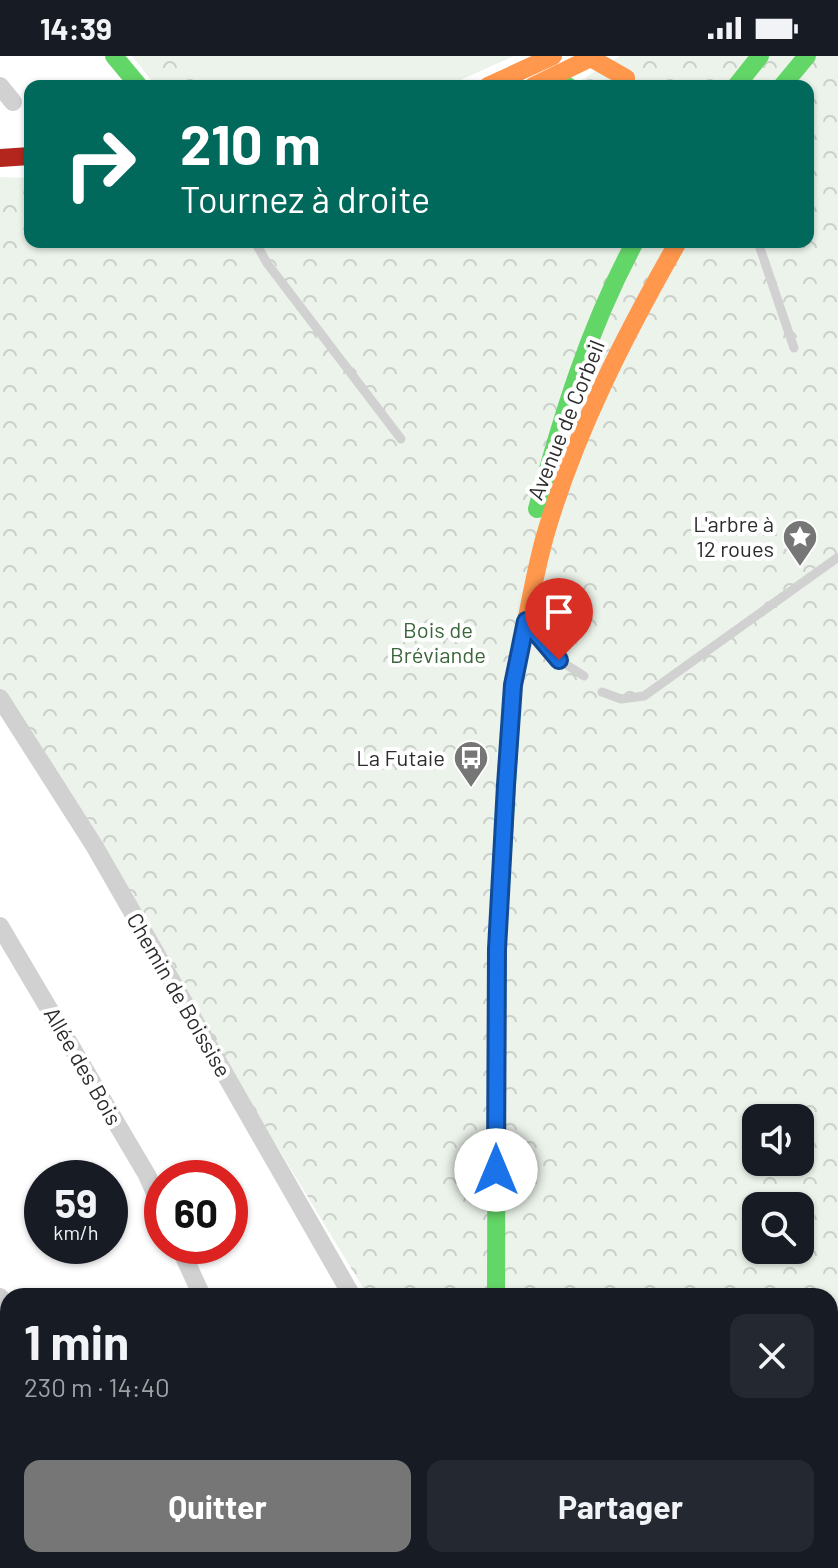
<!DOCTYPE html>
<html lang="fr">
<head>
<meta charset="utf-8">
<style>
	body { margin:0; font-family:Barlow,sans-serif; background:#242831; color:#f1f3f6; height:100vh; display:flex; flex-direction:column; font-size:30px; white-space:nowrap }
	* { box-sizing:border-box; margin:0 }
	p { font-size:26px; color:#9ea1a6 }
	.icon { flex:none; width:44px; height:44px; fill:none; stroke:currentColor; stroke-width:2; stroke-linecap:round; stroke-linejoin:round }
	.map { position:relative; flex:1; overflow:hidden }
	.drawer { position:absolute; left:0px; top:1232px; width:838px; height:280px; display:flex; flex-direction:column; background:#171b24; border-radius:24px 24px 0 0; box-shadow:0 2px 6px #0004 }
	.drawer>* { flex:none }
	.guide { position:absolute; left:24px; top:24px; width:790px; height:168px; border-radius:16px; box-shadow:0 2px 6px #0004; background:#00695c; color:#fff; overflow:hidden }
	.buttons { position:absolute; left:742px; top:1048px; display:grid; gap:16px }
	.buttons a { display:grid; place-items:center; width:72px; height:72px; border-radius:16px; background:#171b24; box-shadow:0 2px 6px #0004; font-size:40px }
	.speed { position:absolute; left:24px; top:1104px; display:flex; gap:16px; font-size:40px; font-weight:700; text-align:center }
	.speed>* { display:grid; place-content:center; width:104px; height:104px; border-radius:50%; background:#171b24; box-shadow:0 2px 6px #0004; line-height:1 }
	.speed small { font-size:20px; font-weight:400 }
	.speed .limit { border:12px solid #d22; background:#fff; color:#111 }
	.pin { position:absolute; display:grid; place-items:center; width:68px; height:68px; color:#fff; margin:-82px -34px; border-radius:50% 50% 50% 0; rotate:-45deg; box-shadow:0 0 8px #0007 }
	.pin .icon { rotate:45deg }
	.me { position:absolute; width:88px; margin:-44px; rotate:0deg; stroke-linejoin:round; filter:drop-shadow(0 0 6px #0008) }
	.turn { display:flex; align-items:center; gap:28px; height:168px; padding:0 24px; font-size:36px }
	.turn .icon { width:104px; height:104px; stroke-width:2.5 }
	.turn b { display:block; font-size:56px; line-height:68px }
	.round { display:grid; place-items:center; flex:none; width:84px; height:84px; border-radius:16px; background:#242831 }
	.summary { display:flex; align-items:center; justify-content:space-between; height:136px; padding:0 24px }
	h1 { font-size:48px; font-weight:700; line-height:60px }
	.primary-button { display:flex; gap:16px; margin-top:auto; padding:16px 24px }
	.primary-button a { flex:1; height:92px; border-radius:16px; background:#767676; color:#fff; font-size:32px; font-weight:700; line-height:92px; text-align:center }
	.primary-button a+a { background:#242831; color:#f1f3f6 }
	.status { display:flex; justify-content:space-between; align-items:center; height:56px; padding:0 40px; background:#171b24; direction:ltr }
	.status svg { height:22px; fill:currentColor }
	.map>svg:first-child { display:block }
	.grass { fill:#ebf3ea }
	.forest { fill:url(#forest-crowns); fill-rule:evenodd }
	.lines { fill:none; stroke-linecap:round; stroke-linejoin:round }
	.lane { stroke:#d1d1d1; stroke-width:9 }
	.street { stroke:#d1d1d1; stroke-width:18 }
	.fast { stroke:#63d668; stroke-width:18 }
	.slow { stroke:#ff974d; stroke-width:18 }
	.jam { stroke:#b3261e; stroke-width:18 }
	.route-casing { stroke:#114b97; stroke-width:20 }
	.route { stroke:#1a73e8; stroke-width:14 }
	.labels { text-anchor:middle; stroke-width:8; stroke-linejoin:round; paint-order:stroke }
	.street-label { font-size:22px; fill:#2c2c2c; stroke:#fff }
	.poi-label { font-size:22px; fill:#2c2c2c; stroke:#fff; text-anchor:end }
	.park-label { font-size:22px; fill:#3b663b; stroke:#fff }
</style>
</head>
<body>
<div class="status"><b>14:39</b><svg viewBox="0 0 49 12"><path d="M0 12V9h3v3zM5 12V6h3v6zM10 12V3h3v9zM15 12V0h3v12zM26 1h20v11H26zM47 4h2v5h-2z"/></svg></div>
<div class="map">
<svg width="838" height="1512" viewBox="0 0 838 1512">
	<defs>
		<pattern id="forest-crowns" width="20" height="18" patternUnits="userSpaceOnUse" patternTransform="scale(2)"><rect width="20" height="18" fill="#ebf3ea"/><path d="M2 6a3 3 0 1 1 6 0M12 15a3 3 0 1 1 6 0" fill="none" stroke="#cad0c9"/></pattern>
	</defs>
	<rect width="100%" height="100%" fill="#fff"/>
	<path class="grass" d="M132,0H514L447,30H156Z"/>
	<g class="forest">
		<path d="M137,0H193L209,30H160Z"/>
		<path d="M620,0H838V1512H326L332,1504H830V1240H368L0,635V121L30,122V186H808V30H572ZM756,1062H800V1106H756ZM756,1150H800V1194H756Z"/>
	</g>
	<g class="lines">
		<g class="lane">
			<path d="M255,186L267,207L401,383"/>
			<path d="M758,186L794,292"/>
			<path d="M531,571L559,604L584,620"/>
			<path d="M602,636L621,643L644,640L837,502"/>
			<path d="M506,1504L510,1512"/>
		</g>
		<g class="street">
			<path d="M0,30L13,46"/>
			<path d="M0,642L95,791L352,1240"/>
			<path d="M0,870L147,1119L162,1153"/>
			<path d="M179,1190L202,1240"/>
			<path d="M0,1241L8,1251"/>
			<path d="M0,1333L8,1322"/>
			<path d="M88,1512L109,1504"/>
		</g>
		<g class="fast">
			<path d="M114,0L139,30"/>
			<path d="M554,30H568"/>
			<path d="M736,30L760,0"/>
			<path d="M782,30L807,0"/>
			<path d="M537,453C562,360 589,271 635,186"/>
			<path d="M496,1240L497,893L513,629L519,599"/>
			<path d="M483,1512L484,1504"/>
		</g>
		<g class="slow">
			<path d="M587,0L626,22"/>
			<path d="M488,30L553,0"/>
			<path d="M533,30L595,0"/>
			<path d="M519,599C528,560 534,519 545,480C575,376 625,279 678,186"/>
		</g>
		<path class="jam" d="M0,102L30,100"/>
	</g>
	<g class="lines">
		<defs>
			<path id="route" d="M496,1114L497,893L506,729L513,629L526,565L559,604"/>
		</defs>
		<use href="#route" class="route-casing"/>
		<use href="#route" class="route"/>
	</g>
	<defs>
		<symbol id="sight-pin" viewBox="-11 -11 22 30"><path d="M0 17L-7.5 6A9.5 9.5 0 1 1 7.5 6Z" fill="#767676" stroke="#fff"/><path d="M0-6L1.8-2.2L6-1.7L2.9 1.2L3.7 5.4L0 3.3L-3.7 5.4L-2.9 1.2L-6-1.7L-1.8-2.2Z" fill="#fff"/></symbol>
		<symbol id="bus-pin" viewBox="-11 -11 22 30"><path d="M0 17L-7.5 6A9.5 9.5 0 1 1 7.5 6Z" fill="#767676" stroke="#fff"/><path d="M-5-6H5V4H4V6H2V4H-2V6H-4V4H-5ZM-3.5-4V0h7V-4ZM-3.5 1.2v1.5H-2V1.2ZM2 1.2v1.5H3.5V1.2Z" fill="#fff"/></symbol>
	</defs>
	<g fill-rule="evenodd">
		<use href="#sight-pin" x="780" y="461" width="40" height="54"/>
		<use href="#bus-pin" x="451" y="682" width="40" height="54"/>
	</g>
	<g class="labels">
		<g class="street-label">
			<text transform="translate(566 364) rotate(-68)" y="8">Avenue de Corbeil</text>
			<text transform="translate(179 939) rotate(60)" y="8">Chemin de Boissise</text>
			<text transform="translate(83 1010) rotate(60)" y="8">Allée des Bois</text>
		</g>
		<g class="poi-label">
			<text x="774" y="476">L'arbre à<tspan x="774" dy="25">12 roues</tspan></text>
			<text x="445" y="710">La Futaie</text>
		</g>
		<g class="park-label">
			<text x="438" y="582">Bois de<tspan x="438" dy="25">Bréviande</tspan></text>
		</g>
	</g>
</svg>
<div class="buttons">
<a><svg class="icon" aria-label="sound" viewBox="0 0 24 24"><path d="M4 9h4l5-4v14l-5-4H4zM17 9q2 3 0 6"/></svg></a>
<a><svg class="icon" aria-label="search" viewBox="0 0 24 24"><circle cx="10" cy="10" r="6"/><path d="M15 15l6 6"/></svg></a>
</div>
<div class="speed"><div>59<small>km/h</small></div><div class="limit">60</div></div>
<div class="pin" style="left:559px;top:604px;background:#d93025"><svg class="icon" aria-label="arrive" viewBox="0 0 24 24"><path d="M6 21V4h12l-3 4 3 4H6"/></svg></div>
<svg class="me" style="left:496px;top:1114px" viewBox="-20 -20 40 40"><circle r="19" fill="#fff"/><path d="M0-13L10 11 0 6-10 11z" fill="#1a73e8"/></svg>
<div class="guide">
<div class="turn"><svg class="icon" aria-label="right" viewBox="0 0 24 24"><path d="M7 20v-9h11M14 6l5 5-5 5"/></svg><div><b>210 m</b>Tournez à droite</div></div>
</div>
<section class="drawer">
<div class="summary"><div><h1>1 min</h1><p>230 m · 14:40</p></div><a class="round"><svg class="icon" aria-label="close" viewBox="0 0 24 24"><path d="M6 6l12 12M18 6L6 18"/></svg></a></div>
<div class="primary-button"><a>Quitter</a><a>Partager</a></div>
</section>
</div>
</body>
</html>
